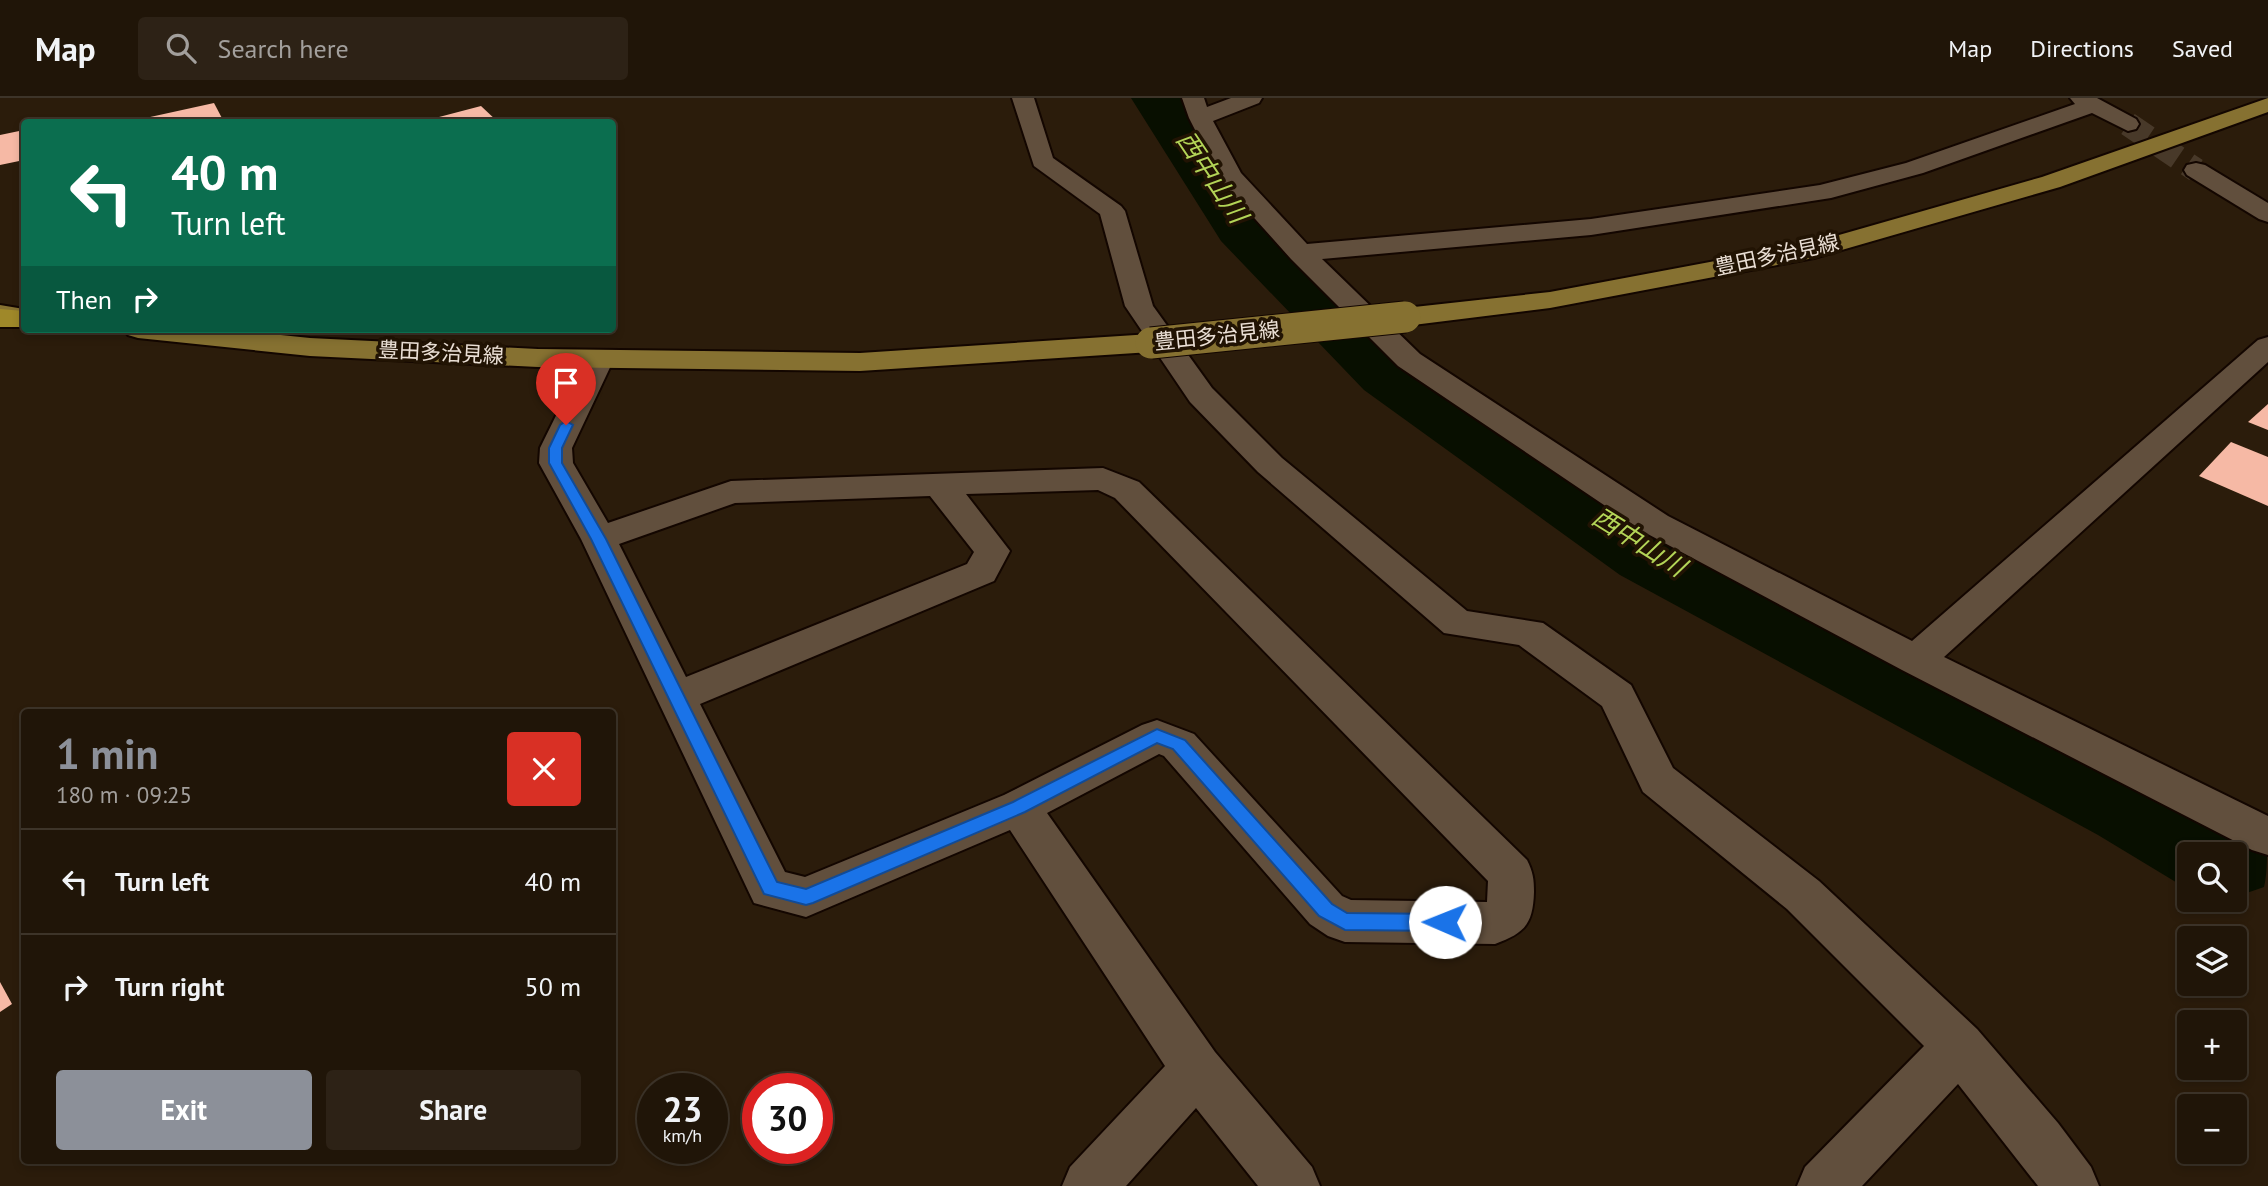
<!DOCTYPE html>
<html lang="en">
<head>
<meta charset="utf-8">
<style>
	body { margin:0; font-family:"PT Sans","Noto Sans JP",sans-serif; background:#2d2216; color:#f1f3f6; height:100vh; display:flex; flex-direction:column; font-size:26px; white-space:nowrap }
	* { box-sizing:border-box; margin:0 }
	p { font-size:23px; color:#a29f9c }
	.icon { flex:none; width:38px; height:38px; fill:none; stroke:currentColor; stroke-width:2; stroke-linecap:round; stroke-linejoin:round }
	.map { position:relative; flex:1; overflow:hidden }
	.panel { position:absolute; left:21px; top:611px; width:595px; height:455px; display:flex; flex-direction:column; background:#201508; border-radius:7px; box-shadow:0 4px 10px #0003,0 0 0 2px #3d3429 }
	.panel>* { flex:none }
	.guide { position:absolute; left:21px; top:21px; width:595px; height:214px; border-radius:7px; box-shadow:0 4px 10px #0003,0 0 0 2px #3d3429; background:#0b6e4f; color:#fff; overflow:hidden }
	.buttons { position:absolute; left:2177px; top:744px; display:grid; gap:14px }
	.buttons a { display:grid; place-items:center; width:70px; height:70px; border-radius:7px; background:#201508; box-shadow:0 4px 10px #0003,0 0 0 2px #3d3429; font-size:35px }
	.speed { position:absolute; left:637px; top:975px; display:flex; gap:14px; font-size:35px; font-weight:700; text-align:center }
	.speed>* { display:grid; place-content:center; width:91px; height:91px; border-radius:50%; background:#201508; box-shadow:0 4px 10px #0003,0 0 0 2px #3d3429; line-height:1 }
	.speed small { font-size:18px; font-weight:400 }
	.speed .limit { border:10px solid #d22; background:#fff; color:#111 }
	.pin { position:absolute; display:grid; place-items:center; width:60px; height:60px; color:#fff; margin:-72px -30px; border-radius:50% 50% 50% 0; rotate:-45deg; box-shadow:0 0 7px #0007 }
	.pin .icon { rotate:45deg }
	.me { position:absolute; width:77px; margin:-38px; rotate:271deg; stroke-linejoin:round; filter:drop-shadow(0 0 5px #0008) }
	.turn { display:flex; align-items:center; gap:24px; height:147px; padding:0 35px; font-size:32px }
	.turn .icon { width:91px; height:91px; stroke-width:2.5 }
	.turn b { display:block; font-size:49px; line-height:60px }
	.then { display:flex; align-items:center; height:66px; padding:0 35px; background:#0003; gap:14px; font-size:26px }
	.round { display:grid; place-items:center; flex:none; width:74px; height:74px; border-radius:7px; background:#2d2216 }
	.head { display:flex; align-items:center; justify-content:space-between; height:119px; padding:0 35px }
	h1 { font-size:42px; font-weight:700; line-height:52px; color:#8c9099 }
	.cta { display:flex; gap:14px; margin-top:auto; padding:14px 35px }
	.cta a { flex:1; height:80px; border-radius:7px; background:#8c9099; color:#fff; font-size:28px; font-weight:700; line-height:80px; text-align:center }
	.cta a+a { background:#2d2216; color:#f1f3f6 }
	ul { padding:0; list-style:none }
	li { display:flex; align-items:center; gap:21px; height:105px; padding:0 35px; border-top:2px solid #3d3429 }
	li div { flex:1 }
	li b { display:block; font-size:26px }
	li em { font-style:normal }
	header { display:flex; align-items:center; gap:42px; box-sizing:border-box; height:98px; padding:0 35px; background:#201508; border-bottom:2px solid #3d3429 }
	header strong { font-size:33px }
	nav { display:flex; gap:38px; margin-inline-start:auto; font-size:24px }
	.search { width:490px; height:63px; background:#2d2216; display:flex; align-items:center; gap:18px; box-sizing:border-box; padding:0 24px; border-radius:7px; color:#a29f9c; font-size:26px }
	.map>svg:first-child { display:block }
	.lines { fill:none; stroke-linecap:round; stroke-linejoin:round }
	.river { fill:#080f00; fill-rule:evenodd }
	.building { fill:#f6b9a5 }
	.minor-tunnel { stroke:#483929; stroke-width:24; stroke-dasharray:24 12; stroke-linecap:butt }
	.minor-casing { stroke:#130600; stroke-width:4 }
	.major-casing { stroke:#130600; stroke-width:4 }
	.highway-casing { stroke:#130600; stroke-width:4 }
	.minor { fill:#614f3d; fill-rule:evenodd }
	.major { fill:#867131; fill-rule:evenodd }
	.highway { fill:#9f8829; fill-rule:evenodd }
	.major-bridge-casing { stroke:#130600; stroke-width:33; stroke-linecap:butt }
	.major-bridge { stroke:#867131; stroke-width:31 }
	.route { fill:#1a73e8; stroke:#114b97; stroke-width:2 }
	.labels { text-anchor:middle; stroke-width:7; stroke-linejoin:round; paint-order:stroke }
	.far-street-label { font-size:21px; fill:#eadfd5; stroke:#211303 }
	.water-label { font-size:26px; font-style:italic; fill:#b3d457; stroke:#211303 }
</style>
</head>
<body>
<header>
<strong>Map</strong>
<div class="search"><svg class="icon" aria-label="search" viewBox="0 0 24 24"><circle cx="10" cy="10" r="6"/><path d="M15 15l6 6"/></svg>Search here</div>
<nav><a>Map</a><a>Directions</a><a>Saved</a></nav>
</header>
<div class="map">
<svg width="2268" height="1088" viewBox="0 0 2268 1088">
	<rect width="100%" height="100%" fill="#2b1c0b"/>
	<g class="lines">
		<path class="river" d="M1131,0H1187L1267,115L1418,260L1684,435L2174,675L2264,723C2268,739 2268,773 2264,789L2235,799V756H2189V791L2184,789L2098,737L1620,477L1364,292L1221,143Z"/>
	</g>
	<g class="building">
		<path d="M214,5L224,24H132V23Z"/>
		<path d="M481,8L498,24H420Z"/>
		<path d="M24,32V62L0,67V37Z"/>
		<path d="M2268,306V332L2248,324Z"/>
		<path d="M2231,344L2268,359V408L2199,378Z"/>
		<path d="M0,884L12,906L0,914Z"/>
	</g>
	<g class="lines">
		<path class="minor-tunnel" d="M2128,26L2196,72"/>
		<defs>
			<g id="minor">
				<path d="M1012,0H1034L1053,60L1121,108L1125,113L1153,208L1212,290L1282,360L1467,513L1543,525L1631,587L1673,670L1819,783L1977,931L2058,1025L2091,1069L2099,1088H2038L1958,986L1862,1088H1797L1805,1069L1924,948L1787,811L1643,694L1602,608L1519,547L1444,535L1258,374L1190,304L1125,208L1100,116L1034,68Z"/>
				<path d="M1182,0H1204L1207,9L1231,0H1262L1259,5L1213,23L1241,75L1307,146L1591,121L1820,87L1906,65L2075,6L2070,0H2097L2136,21L2139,26L2136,31L2128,33L2092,15L1923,75L1831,100L1591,137L1322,161L1420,256L1668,418L1912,543L2258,242L2268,239V264L1944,559L2268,718V757L2252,752L1902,572L1644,434L1398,268L1291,161L1221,83L1189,20Z"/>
				<path d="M2196,65L2205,67L2268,105V124L2259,121L2187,77L2184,72L2187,67Z"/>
				<path d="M599,252L610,255L614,261L572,350L573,365L608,425L731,383L1103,370L1139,384L1527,762C1533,774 1534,781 1534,794C1533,826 1525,835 1495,846L1345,844L1328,838L1310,826L1164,658L1159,656L1047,715L1215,954L1312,1069L1320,1088H1258L1196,1010L1126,1088H1062L1070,1069L1165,968L1010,732L806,819L754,805L581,441L539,365L540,350L584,261L588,255ZM1098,392L1115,400L1488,783L1487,804L1351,802L1342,798L1194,636L1157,622L1142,627L1004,697L805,779L785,774L700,606L994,483L1010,453L966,396ZM930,398L974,454L967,466L686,579L619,446L735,405Z"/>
			</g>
			<g id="major">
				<path d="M2268,0V14L2060,89L1814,160L1550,210L1405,228L1395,225L1391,219L1395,213L1405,210L1550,194L1811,145L2042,79Z"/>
				<path d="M0,207L24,211V227L0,225Z"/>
				<path d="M123,231H222L310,240L538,251L860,255L1151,236L1161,239L1166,245L1161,251L1151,254L860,273L538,269L310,258L138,240L128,237Z"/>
			</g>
			<path id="highway" d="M0,211L24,213V229H0Z"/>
		</defs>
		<use href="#minor" class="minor-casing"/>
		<use href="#major" class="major-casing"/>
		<use href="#highway" class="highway-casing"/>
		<use href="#minor" class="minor"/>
		<use href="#major" class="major"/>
		<use href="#highway" class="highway"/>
		<defs>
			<path id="major-bridge" d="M1151,245L1405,219"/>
		</defs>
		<use href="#major-bridge" class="major-bridge-casing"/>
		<use href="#major-bridge" class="major-bridge"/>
	</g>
	<path class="route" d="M566,323L573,327L562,350V365L606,441L777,784L806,791L1013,704L1157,631L1185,642L1332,806L1347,815L1445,816L1452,818L1455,824L1452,830L1445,833L1345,832L1319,818L1173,651L1157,645L1025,714L813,805L806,807L764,796L591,441L549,365V350L560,327Z"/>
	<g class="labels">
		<g class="far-street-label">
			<text transform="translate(1777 157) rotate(-12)" y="7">豊田多治見線</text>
			<text transform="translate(1217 238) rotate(-6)" y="7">豊田多治見線</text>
			<text transform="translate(441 255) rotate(3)" y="7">豊田多治見線</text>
		</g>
		<g class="water-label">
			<text transform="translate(1212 79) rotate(56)" y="9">西中山川</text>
			<text transform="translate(1639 444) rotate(32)" y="9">西中山川</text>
		</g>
	</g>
</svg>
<div class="buttons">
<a><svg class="icon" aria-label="search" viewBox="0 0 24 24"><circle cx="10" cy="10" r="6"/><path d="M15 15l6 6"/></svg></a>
<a><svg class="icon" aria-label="layers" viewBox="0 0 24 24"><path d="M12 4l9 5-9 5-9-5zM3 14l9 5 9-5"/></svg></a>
<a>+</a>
<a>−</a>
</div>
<div class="speed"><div>23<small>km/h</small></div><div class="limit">30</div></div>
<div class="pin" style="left:566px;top:327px;background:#d93025"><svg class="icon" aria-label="arrive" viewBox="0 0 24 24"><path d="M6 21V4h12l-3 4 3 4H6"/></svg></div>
<svg class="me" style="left:1445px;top:824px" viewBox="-20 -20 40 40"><circle r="19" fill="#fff"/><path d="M0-13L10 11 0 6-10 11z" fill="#1a73e8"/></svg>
<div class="guide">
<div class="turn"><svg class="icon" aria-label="left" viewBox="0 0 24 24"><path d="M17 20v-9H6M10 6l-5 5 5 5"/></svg><div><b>40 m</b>Turn left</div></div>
<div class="then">Then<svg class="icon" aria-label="right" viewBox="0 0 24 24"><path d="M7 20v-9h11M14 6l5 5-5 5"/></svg></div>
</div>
<section class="panel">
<div class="head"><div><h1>1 min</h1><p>180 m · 09:25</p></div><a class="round" style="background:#d93025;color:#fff"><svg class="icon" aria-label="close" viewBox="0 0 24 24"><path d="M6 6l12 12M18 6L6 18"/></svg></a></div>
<ul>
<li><svg class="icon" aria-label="left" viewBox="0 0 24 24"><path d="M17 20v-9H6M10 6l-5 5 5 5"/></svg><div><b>Turn left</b></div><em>40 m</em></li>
<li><svg class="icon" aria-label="right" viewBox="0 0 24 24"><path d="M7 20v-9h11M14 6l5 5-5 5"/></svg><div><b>Turn right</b></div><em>50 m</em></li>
</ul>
<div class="cta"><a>Exit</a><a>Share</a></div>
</section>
</div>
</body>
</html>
